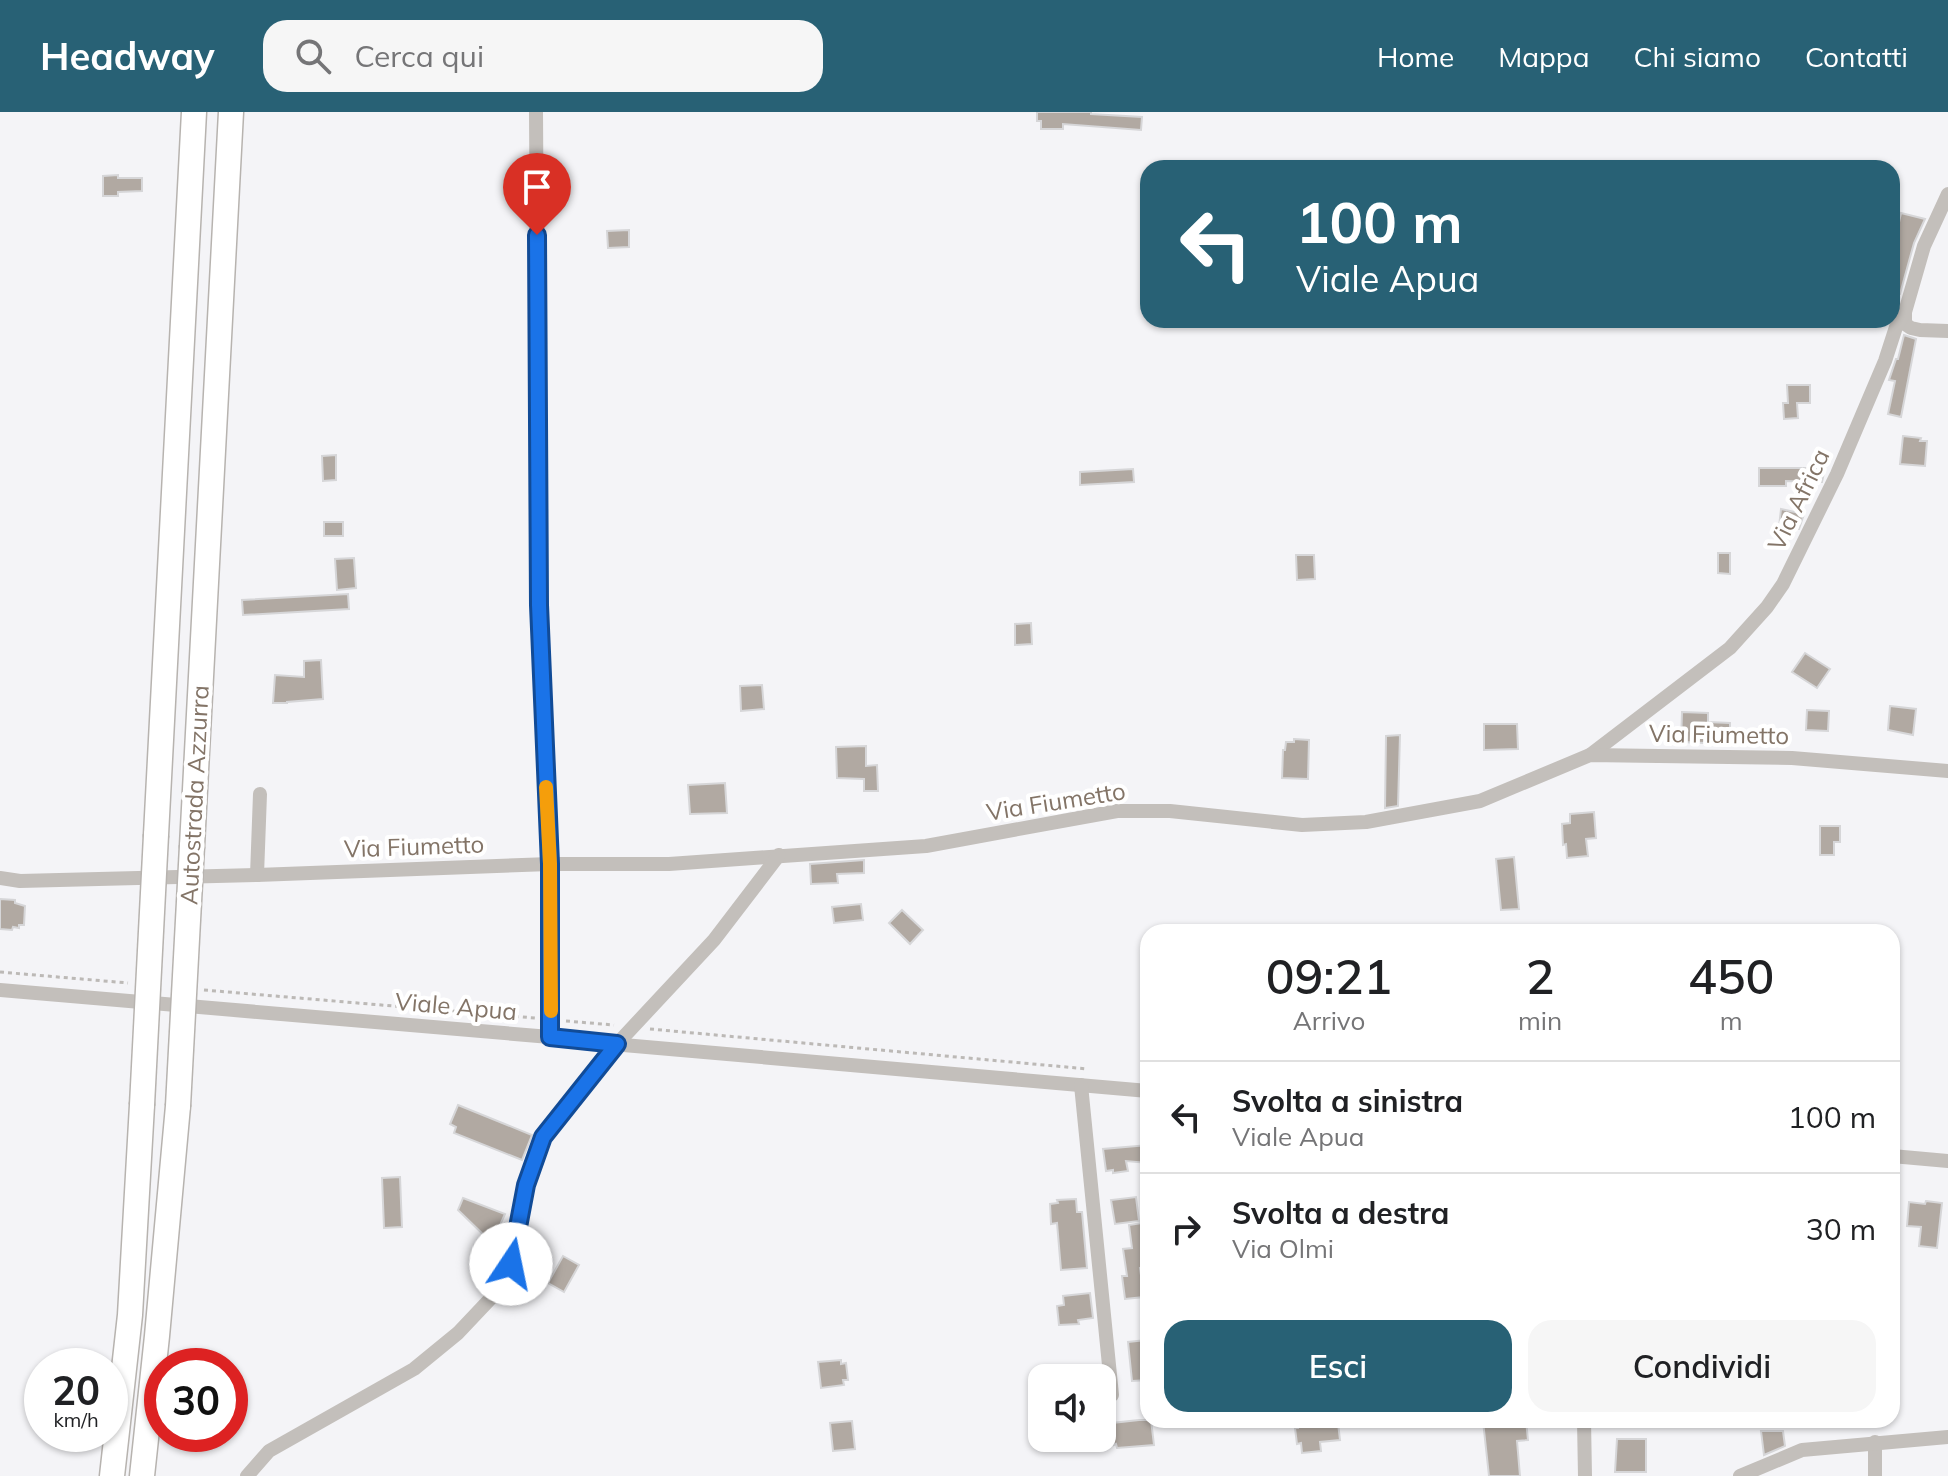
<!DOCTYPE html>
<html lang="it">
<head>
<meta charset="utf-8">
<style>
	body { margin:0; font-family:Mulish,sans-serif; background:#f6f6f6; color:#202124; height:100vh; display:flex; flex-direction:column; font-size:30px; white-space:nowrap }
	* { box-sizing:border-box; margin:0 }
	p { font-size:26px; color:#757577 }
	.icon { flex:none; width:44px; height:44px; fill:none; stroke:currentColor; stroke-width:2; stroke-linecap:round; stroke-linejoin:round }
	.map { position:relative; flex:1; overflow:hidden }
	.sheet { position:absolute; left:1140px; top:812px; width:760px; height:504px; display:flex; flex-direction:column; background:#fff; border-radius:24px; box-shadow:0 2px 6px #0004 }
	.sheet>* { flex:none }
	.banner { position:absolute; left:1140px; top:48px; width:760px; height:168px; border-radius:24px; box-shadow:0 2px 6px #0004; background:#286175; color:#fff; overflow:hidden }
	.fabs { position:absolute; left:1028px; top:1252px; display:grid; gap:16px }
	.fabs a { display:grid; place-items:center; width:88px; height:88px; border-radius:16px; background:#fff; box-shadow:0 2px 6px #0004; font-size:40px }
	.speed { position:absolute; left:24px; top:1236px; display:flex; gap:16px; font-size:40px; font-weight:700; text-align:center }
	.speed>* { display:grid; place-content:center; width:104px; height:104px; border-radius:50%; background:#fff; box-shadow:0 2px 6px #0004; line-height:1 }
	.speed small { font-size:20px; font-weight:400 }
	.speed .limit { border:12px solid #d22; background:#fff; color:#111 }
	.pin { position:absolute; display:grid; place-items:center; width:68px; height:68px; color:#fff; margin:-82px -34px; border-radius:50% 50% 50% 0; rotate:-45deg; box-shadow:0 0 8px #0007 }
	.pin .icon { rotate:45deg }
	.me { position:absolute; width:88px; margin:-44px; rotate:11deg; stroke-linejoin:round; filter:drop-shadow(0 0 6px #0008) }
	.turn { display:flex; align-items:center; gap:28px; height:168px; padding:0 24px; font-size:36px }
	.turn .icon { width:104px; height:104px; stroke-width:2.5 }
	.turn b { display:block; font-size:56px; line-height:68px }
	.eta { display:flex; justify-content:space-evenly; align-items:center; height:136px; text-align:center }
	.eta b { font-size:48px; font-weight:600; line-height:56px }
	.action { display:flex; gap:16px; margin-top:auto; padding:16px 24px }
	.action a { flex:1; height:92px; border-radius:24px; background:#286175; color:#fff; font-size:32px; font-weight:600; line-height:92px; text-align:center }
	.action a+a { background:#f6f6f6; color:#202124 }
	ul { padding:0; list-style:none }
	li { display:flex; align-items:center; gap:24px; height:112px; padding:0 24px; border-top:2px solid #e0e0e0 }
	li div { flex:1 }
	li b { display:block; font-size:30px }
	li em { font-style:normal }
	header { display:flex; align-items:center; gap:48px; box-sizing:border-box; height:112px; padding:0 40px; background:#286175; color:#fff }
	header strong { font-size:38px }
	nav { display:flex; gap:44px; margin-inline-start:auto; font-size:28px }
	.search { width:560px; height:72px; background:#f6f6f6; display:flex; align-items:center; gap:20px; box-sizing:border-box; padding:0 28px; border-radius:24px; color:#757577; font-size:30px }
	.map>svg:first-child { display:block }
	.building { fill:#b1a9a2; stroke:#d6d6d8; stroke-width:2 }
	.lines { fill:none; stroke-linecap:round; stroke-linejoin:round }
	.highway-casing { stroke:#b7b3af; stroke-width:27 }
	.path { stroke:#bcb9b6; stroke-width:3; stroke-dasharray:4 4; stroke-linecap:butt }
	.minor { stroke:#c3bfbb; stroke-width:14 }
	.highway { stroke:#fff; stroke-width:24 }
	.highway-bridge-casing { stroke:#b7b3af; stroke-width:27; stroke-linecap:butt }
	.highway-bridge { stroke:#fff; stroke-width:24 }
	.route-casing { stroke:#114b97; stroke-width:20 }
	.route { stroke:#1a73e8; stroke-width:14 }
	.slow { stroke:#f59e0b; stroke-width:14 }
	.labels { text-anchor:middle; stroke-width:8; stroke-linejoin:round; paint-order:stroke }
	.street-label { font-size:24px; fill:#837467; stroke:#fff }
</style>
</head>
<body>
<header>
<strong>Headway</strong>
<div class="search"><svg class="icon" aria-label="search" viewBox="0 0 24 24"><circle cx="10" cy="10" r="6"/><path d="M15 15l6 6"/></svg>Cerca qui</div>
<nav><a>Home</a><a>Mappa</a><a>Chi siamo</a><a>Contatti</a></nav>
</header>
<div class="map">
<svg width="1948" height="1364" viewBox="0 0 1948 1364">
	<rect width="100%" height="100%" fill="#f4f4f7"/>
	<g class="building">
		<path d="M1037,0H1091V2L1142,5L1141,18L1063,12V17H1041V9H1037Z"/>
		<path d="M118,63V66H142V79L118,80V84H103V64Z"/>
		<path d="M1901,101L1925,107L1914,131L1900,182L1892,181V134H1894Z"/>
		<path d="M629,118V135L608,136L607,119Z"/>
		<path d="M1904,223L1916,227L1901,305L1888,302L1895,269L1889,268L1896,247H1898Z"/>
		<path d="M1787,273H1810V291H1797L1798,306L1784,307L1783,291H1788Z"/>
		<path d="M1903,324L1921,326L1920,329H1927L1925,354L1900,352Z"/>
		<path d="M336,343V368L323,369L322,344Z"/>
		<path d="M1759,356H1825L1822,370L1786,369V374H1759Z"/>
		<path d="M1133,357L1134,370L1080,373V360Z"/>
		<path d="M1781,397L1804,402L1799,417L1779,415Z"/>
		<rect x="324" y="410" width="19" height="14"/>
		<path d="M1718,441H1730V462L1718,461Z"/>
		<path d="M1296,443H1314L1315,467L1297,468Z"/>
		<path d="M354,446L356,476L337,478L335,447Z"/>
		<path d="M348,482L349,497L243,503L242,488Z"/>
		<path d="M1031,511L1032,532L1015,533V512Z"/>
		<path d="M1805,541L1830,557L1817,576L1792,560Z"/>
		<path d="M321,548L323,587L287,590V591H273L275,563L304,565V549Z"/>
		<path d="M762,573L764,597L741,599L740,574Z"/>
		<path d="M1890,594L1916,597L1913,623L1888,618Z"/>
		<path d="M1807,598L1829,599L1828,619L1806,618Z"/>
		<path d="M1682,600L1708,601V610L1730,611V632L1681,630Z"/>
		<path d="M1484,612H1517L1518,637L1484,638Z"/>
		<path d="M1400,623L1398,694L1385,696L1386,624Z"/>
		<path d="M1294,627L1309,628L1308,667L1282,666L1283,638H1285L1286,630H1294Z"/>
		<path d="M866,634V654L877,653L878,679H864V667L837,666L836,635Z"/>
		<path d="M725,671L727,701L690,702L688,673Z"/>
		<path d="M1594,700L1596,726L1586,727L1588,744L1567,746L1566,732L1563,733L1562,712L1570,711V702Z"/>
		<path d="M1820,714H1840V730H1834V743H1820Z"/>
		<path d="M1514,745L1519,797L1501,798L1496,747Z"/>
		<path d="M864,748V761L837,762L838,771L811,772L810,752Z"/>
		<path d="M0,787L15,788V791L25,794L24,813H19V816L13,815L12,818L0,817Z"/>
		<path d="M861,792L863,808L834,811L832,795Z"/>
		<path d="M902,798L923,818L910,832L889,811Z"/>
		<path d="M458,993L532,1023L522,1048L454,1021L456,1015L450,1012Z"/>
		<path d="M1148,1033V1051L1126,1049L1128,1059L1113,1061V1058L1106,1059L1103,1037Z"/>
		<path d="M400,1065L402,1115L384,1116L382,1066Z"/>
		<path d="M1136,1085L1139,1109L1115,1112L1111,1088Z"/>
		<path d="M463,1086L505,1102L492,1131L458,1098Z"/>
		<path d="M1076,1087L1077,1100H1082L1087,1156L1061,1158L1057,1111L1051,1112L1050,1092L1058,1091L1057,1088Z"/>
		<path d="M1926,1089L1942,1091L1937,1136L1919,1134L1921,1115L1907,1114L1909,1090L1925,1092Z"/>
		<path d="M1142,1111L1147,1156H1140L1144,1185L1125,1187L1122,1164H1127L1123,1137L1132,1136L1129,1113Z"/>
		<path d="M563,1144L579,1153L564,1180L548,1171Z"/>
		<path d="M1090,1181L1093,1206L1078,1208L1079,1212L1059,1213L1057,1194L1064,1193L1063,1184Z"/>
		<path d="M1146,1228L1148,1268L1132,1269L1128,1230Z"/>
		<path d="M841,1248V1252L846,1251L848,1268H843L844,1273L821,1276L818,1250Z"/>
		<path d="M1139,1308H1151L1154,1333L1117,1336L1116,1332L1114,1333L1112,1311Z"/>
		<path d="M1297,1308H1318L1319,1314L1338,1311L1340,1328L1320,1330L1321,1339L1302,1341L1301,1331L1297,1332L1295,1316H1298Z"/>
		<path d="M1492,1308H1526L1528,1328L1517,1329L1520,1364H1489L1483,1309Z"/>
		<path d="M852,1309L855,1337L833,1339L830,1311Z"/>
		<path d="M1761,1319H1783L1785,1334L1764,1343Z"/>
		<path d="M1617,1327H1646V1360H1615Z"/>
	</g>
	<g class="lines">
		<defs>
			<g id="highway">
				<path d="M156,723L194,0"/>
				<path d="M192,734L231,0"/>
				<path d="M112,1364L130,1203L142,993"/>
				<path d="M142,1364L157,1224L178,994"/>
			</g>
		</defs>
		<use href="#highway" class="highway-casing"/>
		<g class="path">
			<path d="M0,860L128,871"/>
			<path d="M204,878L535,906"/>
			<path d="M566,909L614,913"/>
			<path d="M650,917L1088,957"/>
		</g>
		<g class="minor">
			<path d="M536,0L539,493L550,752V925"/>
			<path d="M1905,200V212L1911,216L1920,218L1948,219"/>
			<path d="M1590,643L1730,536L1767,495L1783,472L1837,362L1885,249L1896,215L1905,200L1924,134L1948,82"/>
			<path d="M257,763L260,682"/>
			<path d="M0,766L20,769L257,763L550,752H669L926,734L1117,699H1170L1302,713L1366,710L1480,689L1590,643L1792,646L1948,659"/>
			<path d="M0,878L550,925L612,932L1148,979"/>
			<path d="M1081,973L1112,1283"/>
			<path d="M1892,1044L1948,1049"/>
			<path d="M1584,1308L1585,1364"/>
			<path d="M1875,1330V1364"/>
			<path d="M247,1364L269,1339L414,1257L458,1221L492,1185L511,1152L526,1073L543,1025L617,932L714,828L779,743"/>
			<path d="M1740,1364L1802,1338L1948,1325"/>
		</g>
		<use href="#highway" class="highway"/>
		<defs>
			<g id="highway-bridge">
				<path d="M142,993L156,723"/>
				<path d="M178,994L192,734"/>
			</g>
		</defs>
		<use href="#highway-bridge" class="highway-bridge-casing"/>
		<use href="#highway-bridge" class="highway-bridge"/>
	</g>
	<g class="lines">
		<defs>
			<path id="route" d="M511,1152L526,1073L543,1025L617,932L550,925V752L539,493L537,123"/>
		</defs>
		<use href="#route" class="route-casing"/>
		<use href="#route" class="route"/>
		<path class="slow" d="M546,675L550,752L551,899"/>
	</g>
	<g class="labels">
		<g class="street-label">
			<text transform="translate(1799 388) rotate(-64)" y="8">Via Africa</text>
			<text transform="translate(1719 623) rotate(1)" y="8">Via Fiumetto</text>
			<text transform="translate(195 683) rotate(-87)" y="8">Autostrada Azzurra</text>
			<text transform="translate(1056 690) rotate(-9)" y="8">Via Fiumetto</text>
			<text transform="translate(414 735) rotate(-2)" y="8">Via Fiumetto</text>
			<text transform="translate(456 895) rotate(5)" y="8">Viale Apua</text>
		</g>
	</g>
</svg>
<div class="fabs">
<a><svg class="icon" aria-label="sound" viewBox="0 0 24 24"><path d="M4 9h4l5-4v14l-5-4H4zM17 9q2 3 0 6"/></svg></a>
</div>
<div class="speed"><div>20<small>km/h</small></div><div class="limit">30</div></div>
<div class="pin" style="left:537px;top:123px;background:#d93025"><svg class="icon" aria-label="arrive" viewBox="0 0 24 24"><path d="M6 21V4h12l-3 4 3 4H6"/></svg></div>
<svg class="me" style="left:511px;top:1152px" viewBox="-20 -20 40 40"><circle r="19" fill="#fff"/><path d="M0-13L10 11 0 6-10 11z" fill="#1a73e8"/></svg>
<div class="banner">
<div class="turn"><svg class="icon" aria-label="left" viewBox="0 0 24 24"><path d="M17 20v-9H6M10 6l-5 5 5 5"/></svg><div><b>100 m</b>Viale Apua</div></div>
</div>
<section class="sheet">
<div class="eta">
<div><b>09:21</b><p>Arrivo</p></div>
<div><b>2</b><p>min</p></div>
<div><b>450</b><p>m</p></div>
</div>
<ul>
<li><svg class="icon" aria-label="left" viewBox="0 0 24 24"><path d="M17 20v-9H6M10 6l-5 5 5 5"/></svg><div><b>Svolta a sinistra</b><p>Viale Apua</p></div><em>100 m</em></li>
<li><svg class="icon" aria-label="right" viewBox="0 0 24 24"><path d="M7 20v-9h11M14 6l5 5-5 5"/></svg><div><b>Svolta a destra</b><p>Via Olmi</p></div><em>30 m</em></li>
</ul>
<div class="action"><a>Esci</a><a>Condividi</a></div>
</section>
</div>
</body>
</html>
